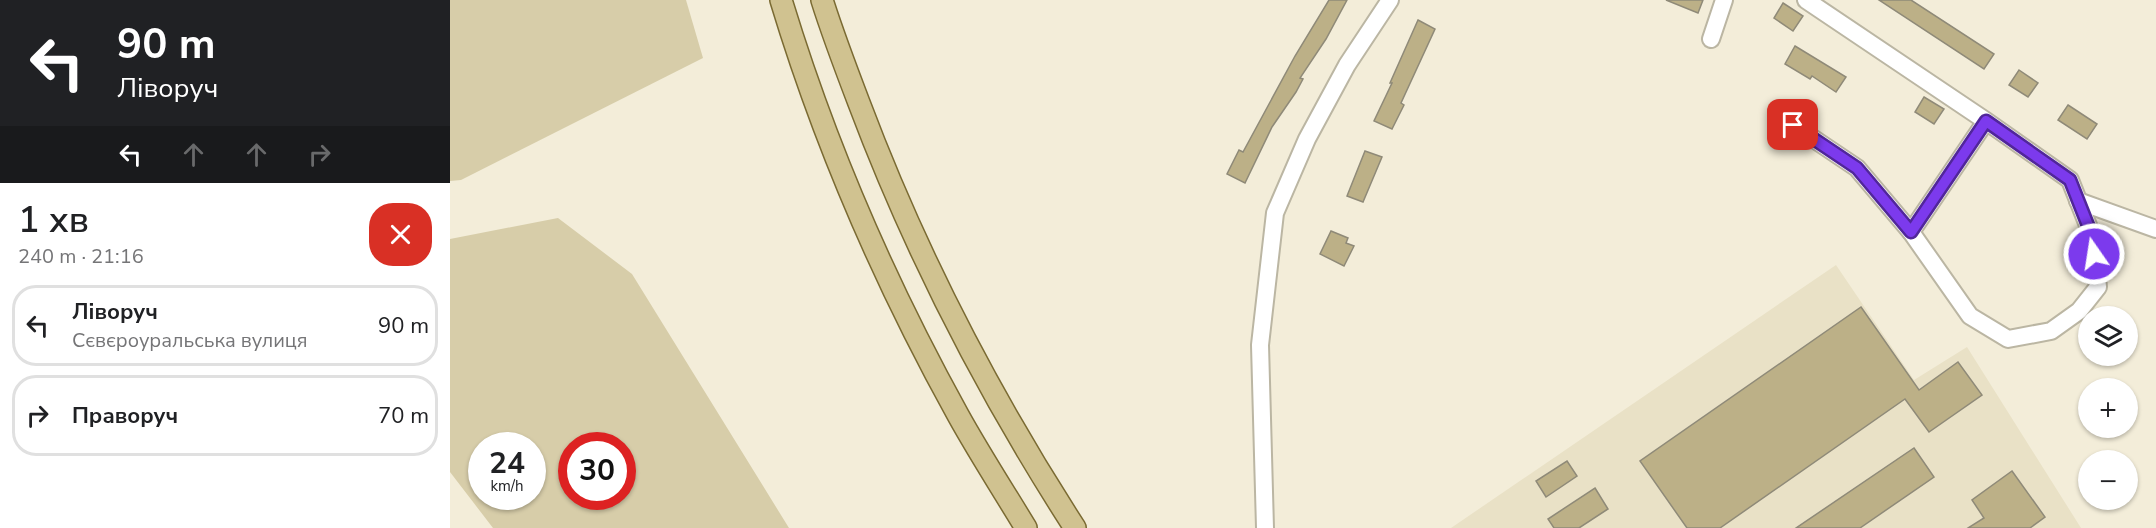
<!DOCTYPE html>
<html lang="uk">
<head>
<meta charset="utf-8">
<style>
	body { margin:0; font-family:"Nunito Sans",sans-serif; background:#f2f2f2; color:#202124; height:100vh; display:flex; flex-direction:column; font-size:22px; white-space:nowrap }
	* { box-sizing:border-box; margin:0 }
	p { font-size:20px; color:#757577 }
	.icon { flex:none; width:33px; height:33px; fill:none; stroke:currentColor; stroke-width:2; stroke-linecap:round; stroke-linejoin:round }
	.map { position:relative; flex:1; overflow:hidden }
	.panel { display:flex; flex-direction:column; background:#fff; width:450px }
	.panel>* { flex:none }
	.banner { background:#202124; color:#fff; overflow:hidden }
	.fabs { position:absolute; left:1628px; top:306px; display:grid; gap:12px }
	.fabs a { display:grid; place-items:center; width:60px; height:60px; border-radius:50%; background:#fff; box-shadow:0 2px 4px #0004; font-size:30px }
	.speed { position:absolute; left:18px; top:432px; display:flex; gap:12px; font-size:30px; font-weight:700; text-align:center }
	.speed>* { display:grid; place-content:center; width:78px; height:78px; border-radius:50%; background:#fff; box-shadow:0 2px 4px #0004; line-height:1 }
	.speed small { font-size:15px; font-weight:400 }
	.speed .limit { border:9px solid #d22; background:#fff; color:#111 }
	.pin { position:absolute; display:grid; place-items:center; width:51px; height:51px; color:#fff; margin:-26px; border-radius:12px; box-shadow:0 3px 9px #0006 }
	.me { position:absolute; width:66px; margin:-33px; rotate:347deg; stroke-linejoin:round; filter:drop-shadow(0 0 4px #0008) }
	.turn { display:flex; align-items:center; gap:21px; height:126px; padding:0 18px; font-size:27px }
	.turn .icon { width:78px; height:78px; stroke-width:2.5 }
	.turn b { display:block; font-size:42px; line-height:51px }
	.lanes { display:flex; align-items:center; height:57px; padding:0 18px; background:#0003; justify-content:center; gap:30px; direction:ltr }
	.lanes .off { opacity:.35 }
	.round { display:grid; place-items:center; flex:none; width:63px; height:63px; border-radius:24px; background:#f2f2f2 }
	.summary { display:flex; align-items:center; justify-content:space-between; height:102px; padding:0 18px }
	h1 { font-size:36px; font-weight:600; line-height:45px }
	ul { padding:0; list-style:none }
	li { display:flex; align-items:center; gap:18px; height:81px; margin:0 12px 9px; padding:0 6px; border:3px solid #e0e0e0; border-radius:24px }
	li div { flex:1 }
	li b { display:block; font-size:22px }
	li em { font-style:normal }
	main { display:flex; flex:1; min-height:0 }
	.map>svg:first-child { display:block }
	.built { fill:#e9e1c6 }
	.green { fill:#d7cda9; fill-rule:evenodd }
	.building { fill:#bcb087; stroke:#8f8a78; stroke-width:1.5 }
	.lines { fill:none; stroke-linecap:round; stroke-linejoin:round }
	.minor-casing { stroke:#bbb6a3; stroke-width:20 }
	.major-casing { stroke:#7a6a32; stroke-width:24 }
	.minor { stroke:#fff; stroke-width:16 }
	.major { stroke:#d0c290; stroke-width:21 }
	.route-casing { stroke:#51269a; stroke-width:15 }
	.route { stroke:#7c3aed; stroke-width:10 }
</style>
</head>
<body>
<main>
<section class="panel">
<div class="banner">
<div class="turn"><svg class="icon" aria-label="left" viewBox="0 0 24 24"><path d="M17 20v-9H6M10 6l-5 5 5 5"/></svg><div><b>90 m</b>Ліворуч</div></div>
<div class="lanes"><svg class="icon" aria-label="left" viewBox="0 0 24 24"><path d="M17 20v-9H6M10 6l-5 5 5 5"/></svg><svg class="icon off" aria-label="ahead" viewBox="0 0 24 24"><path d="M12 20V5M6 11l6-6 6 6"/></svg><svg class="icon off" aria-label="ahead" viewBox="0 0 24 24"><path d="M12 20V5M6 11l6-6 6 6"/></svg><svg class="icon off" aria-label="right" viewBox="0 0 24 24"><path d="M7 20v-9h11M14 6l5 5-5 5"/></svg></div>
</div>
<div class="summary"><div><h1>1 хв</h1><p>240 m · 21:16</p></div><a class="round" style="background:#d93025;color:#fff"><svg class="icon" aria-label="close" viewBox="0 0 24 24"><path d="M6 6l12 12M18 6L6 18"/></svg></a></div>
<ul>
<li><svg class="icon" aria-label="left" viewBox="0 0 24 24"><path d="M17 20v-9H6M10 6l-5 5 5 5"/></svg><div><b>Ліворуч</b><p>Сєвєроуральська вулиця</p></div><em>90 m</em></li>
<li><svg class="icon" aria-label="right" viewBox="0 0 24 24"><path d="M7 20v-9h11M14 6l5 5-5 5"/></svg><div><b>Праворуч</b></div><em>70 m</em></li>
</ul>
</section>
<div class="map">
<svg width="1706" height="528" viewBox="0 0 1706 528">
	<rect width="100%" height="100%" fill="#f3edd9"/>
	<path class="built" d="M1386,265L1464,380L1517,347L1631,528H1001Z"/>
	<g class="green">
		<path d="M0,0H236L253,58L11,180L0,181Z"/>
		<path d="M108,218L182,274L339,528H43L0,472V239ZM32,446H82V496H32ZM122,446H172V496H122Z"/>
	</g>
	<g class="building">
		<path d="M879,0H897L876,39L850,78L853,79L846,92L822,127L795,183L777,174L789,150L793,152L845,56Z"/>
		<path d="M1216,0H1253L1248,13Z"/>
		<path d="M1429,0H1461L1544,54L1534,69Z"/>
		<path d="M1333,3L1353,16L1343,31L1324,18Z"/>
		<path d="M968,20L985,29L951,103L954,105L942,129L924,121L942,83H940Z"/>
		<path d="M1345,46L1396,77L1386,92L1362,76L1360,79L1335,64Z"/>
		<path d="M1569,70L1588,83L1578,97L1559,85Z"/>
		<path d="M1474,97L1494,109L1484,124L1465,112Z"/>
		<path d="M1618,105L1647,124L1637,139L1608,120Z"/>
		<path d="M915,151L932,157L913,202L897,196Z"/>
		<path d="M881,231L898,238L896,243L904,246L894,266L870,254Z"/>
		<path d="M1411,307L1469,390L1508,362L1532,395L1479,432L1455,399L1270,528H1237L1190,461Z"/>
		<path d="M1464,448L1484,477L1410,528H1346Z"/>
		<path d="M1117,461L1127,476L1096,497L1086,481Z"/>
		<path d="M1562,471L1595,517L1580,528H1518L1534,518L1522,500Z"/>
		<path d="M1145,488L1158,509L1129,528H1104L1098,519Z"/>
	</g>
	<g class="lines">
		<defs>
			<g id="minor">
				<path d="M1356,0L1536,121L1620,180L1643,238L1648,287L1629,311L1601,331L1558,339L1520,316L1461,232L1536,121"/>
				<path d="M1261,39L1274,0"/>
				<path d="M1343,125L1407,168L1461,232"/>
				<path d="M1628,201L1706,229"/>
				<path d="M815,528L810,345L825,213L857,139L897,65L940,0"/>
			</g>
			<g id="major">
				<path d="M331,0C374,142 436,285 508,415C529,453 553,490 576,528"/>
				<path d="M372,0C383,35 396,69 409,103C465,252 539,395 625,528"/>
			</g>
		</defs>
		<use href="#minor" class="minor-casing"/>
		<use href="#major" class="major-casing"/>
		<use href="#minor" class="minor"/>
		<use href="#major" class="major"/>
	</g>
	<g class="lines">
		<defs>
			<path id="route" d="M1343,125L1407,168L1461,232L1536,121L1620,180L1643,238L1644,254"/>
		</defs>
		<use href="#route" class="route-casing"/>
		<use href="#route" class="route"/>
	</g>
</svg>
<div class="fabs">
<a><svg class="icon" aria-label="layers" viewBox="0 0 24 24"><path d="M12 4l9 5-9 5-9-5zM3 14l9 5 9-5"/></svg></a>
<a>+</a>
<a>−</a>
</div>
<div class="speed"><div>24<small>km/h</small></div><div class="limit">30</div></div>
<div class="pin" style="left:1343px;top:125px;background:#d93025"><svg class="icon" aria-label="arrive" viewBox="0 0 24 24"><path d="M6 21V4h12l-3 4 3 4H6"/></svg></div>
<svg class="me" style="left:1644px;top:254px" viewBox="-20 -20 40 40"><circle r="17" fill="#7c3aed" stroke="#fff" stroke-width="3"/><path d="M0-11L8 9 0 5-8 9z" fill="#fff"/></svg>
</div>
</main>
</body>
</html>
